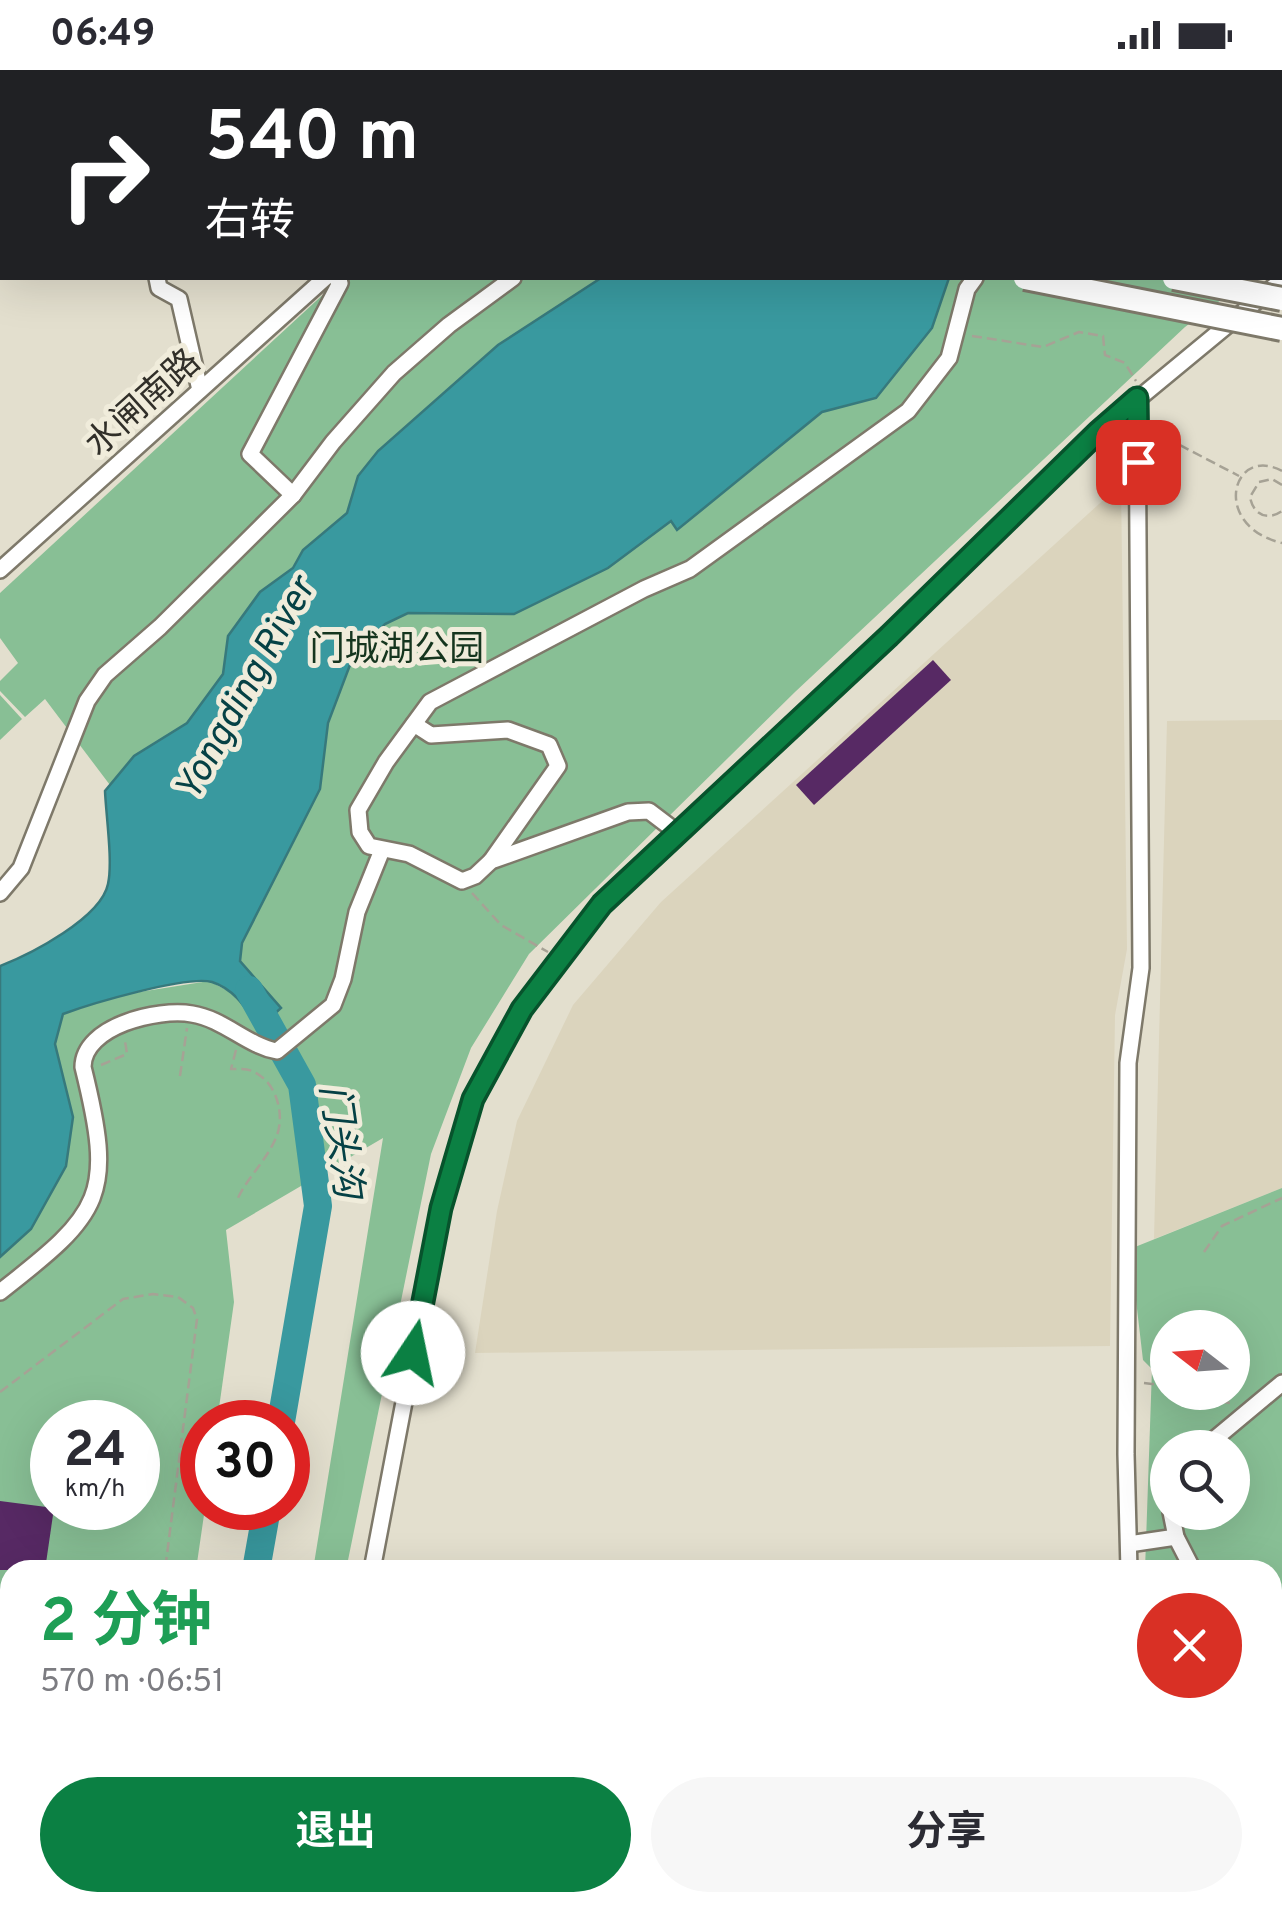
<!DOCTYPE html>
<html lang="zh">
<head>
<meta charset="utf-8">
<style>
	body { margin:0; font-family:Overpass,"Noto Sans SC",sans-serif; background:#f7f7f7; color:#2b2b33; height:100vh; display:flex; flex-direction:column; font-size:38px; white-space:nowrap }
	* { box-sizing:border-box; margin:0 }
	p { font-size:32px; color:#7c7c81 }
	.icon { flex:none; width:55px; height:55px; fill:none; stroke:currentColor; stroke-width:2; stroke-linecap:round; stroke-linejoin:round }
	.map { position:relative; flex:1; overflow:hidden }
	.sheet { position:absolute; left:0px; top:1490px; width:1282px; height:352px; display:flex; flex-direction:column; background:#fff; border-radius:30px 30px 0 0; box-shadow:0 10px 40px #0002 }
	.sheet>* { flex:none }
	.hud { position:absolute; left:0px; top:0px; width:1282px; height:210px; box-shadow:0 10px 40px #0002; background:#202124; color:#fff; overflow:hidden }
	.needle { width:65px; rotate:287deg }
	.controls { position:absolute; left:1150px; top:1240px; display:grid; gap:20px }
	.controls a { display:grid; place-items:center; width:100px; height:100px; border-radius:50%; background:#fff; box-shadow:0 10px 40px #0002; font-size:50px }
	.speed { position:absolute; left:30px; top:1330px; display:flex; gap:20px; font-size:50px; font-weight:700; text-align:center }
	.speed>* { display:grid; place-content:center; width:130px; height:130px; border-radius:50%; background:#fff; box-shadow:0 10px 40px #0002; line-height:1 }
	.speed small { font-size:25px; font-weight:400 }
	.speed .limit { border:15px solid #d22; background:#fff; color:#111 }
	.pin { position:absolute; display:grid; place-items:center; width:85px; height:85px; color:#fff; margin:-42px; border-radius:20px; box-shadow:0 5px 15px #0006 }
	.me { position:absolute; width:110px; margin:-55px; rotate:11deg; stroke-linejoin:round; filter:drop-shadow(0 0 8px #0008) }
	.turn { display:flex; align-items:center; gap:35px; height:210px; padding:0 40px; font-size:45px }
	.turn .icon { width:130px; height:130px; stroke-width:2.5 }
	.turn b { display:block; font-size:70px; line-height:85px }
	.round { display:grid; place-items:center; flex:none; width:105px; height:105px; border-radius:52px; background:#f7f7f7 }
	.summary { display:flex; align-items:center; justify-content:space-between; height:170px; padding:0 40px }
	h1 { font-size:60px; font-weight:700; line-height:75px; color:#1e9e55 }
	.action { display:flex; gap:20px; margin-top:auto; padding:20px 40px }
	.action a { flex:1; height:115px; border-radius:60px; background:#0b8043; color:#fff; font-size:40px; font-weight:700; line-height:115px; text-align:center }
	.action a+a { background:#f7f7f7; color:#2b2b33 }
	.status { display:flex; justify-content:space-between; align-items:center; height:70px; padding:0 50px; background:#fff; direction:ltr }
	.status svg { height:28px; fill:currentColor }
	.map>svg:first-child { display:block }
	.built { fill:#dbd4bd }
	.green { fill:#88bf95; fill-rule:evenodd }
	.water { fill:#39999f; stroke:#37797c; stroke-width:2.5 }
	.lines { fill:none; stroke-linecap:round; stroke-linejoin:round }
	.river { stroke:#39999f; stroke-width:28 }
	.building { fill:#572964 }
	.minor-casing { stroke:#7e796a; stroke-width:20 }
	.major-casing { stroke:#7e796a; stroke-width:22 }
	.highway-casing { stroke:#7e796a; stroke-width:28 }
	.path { stroke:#a6a295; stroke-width:2.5; stroke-dasharray:10 5; stroke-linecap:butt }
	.minor { stroke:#fff; stroke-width:15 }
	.major { stroke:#fff; stroke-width:18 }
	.highway { stroke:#fff; stroke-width:22 }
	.highway-bridge-casing { stroke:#7e796a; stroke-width:28; stroke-linecap:butt }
	.highway-bridge { stroke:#fff; stroke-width:22 }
	.route-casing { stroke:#07532c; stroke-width:25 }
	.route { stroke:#0b8043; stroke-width:18 }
	.labels { text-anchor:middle; stroke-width:10; stroke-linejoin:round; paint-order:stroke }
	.street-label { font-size:35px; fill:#312f29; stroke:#f0ecdb }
	.park-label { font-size:35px; fill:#15351e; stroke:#f0ecdb }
	.water-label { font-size:38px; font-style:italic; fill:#054145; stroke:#f0ecdb }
</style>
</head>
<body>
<div class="status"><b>06:49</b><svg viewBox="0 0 49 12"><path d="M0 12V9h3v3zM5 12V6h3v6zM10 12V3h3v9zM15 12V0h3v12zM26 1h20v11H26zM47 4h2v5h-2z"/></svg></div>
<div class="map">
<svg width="1282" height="1841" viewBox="0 0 1282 1841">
	<rect width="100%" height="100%" fill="#e3dfce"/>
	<g class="built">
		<path d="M1121,414L1127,879L1115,945L1110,1276L475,1283L497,1141L517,1051L573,935L661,832Z"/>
		<path d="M1282,650V1118L1154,1169L1167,651Z"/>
	</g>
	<g class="green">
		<path d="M567,0H1282V183L1280,185V2H565Z"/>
		<path d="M341,208H1250L1185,257L795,622L529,884L471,978L431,1084L346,1500H313L383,1068L226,1160L234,1232L217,1352H202V1438H205L196,1500H10V1697L0,1696V1187L31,1159L66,1096L73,1047L55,974L63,944L114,926L209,911L238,926L253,950L224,866L45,629L25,647L0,621V611L18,593L0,568V523ZM52,1352H138V1438H52Z"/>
		<path d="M0,625L22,649L0,670Z"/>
		<path d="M1282,1118V1741L1272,1733V1500H1145L1152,1299L1143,1290L1130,1179ZM1168,1258H1232V1322H1168ZM1168,1378H1232V1442H1168Z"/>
	</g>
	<g class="water">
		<path d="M812,0H1282V22L1280,2H810Z"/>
		<path d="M601,208H949L932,258L876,328L822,342L677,460L671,451L608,498L514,544L408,543L385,554L353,587L328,653L320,719L242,873L240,891L281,938L268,950L257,955C245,937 234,919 212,912C187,905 90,934 63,944L55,974L73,1047L66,1096L31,1159L0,1187V896C31,884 101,848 108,814C113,792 106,745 105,721L134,686L187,653L223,604L228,566L260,522L293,498L303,480L347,443L358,406L378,381L498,275Z"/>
	</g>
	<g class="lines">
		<g class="river">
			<path d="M249,920L302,1015L318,1136L281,1352"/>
			<path d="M256,1500L267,1438"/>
			<path d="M208,1841L209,1832"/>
		</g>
	</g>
	<g class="building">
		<path d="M933,590L951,610L814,735L796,715Z"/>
		<path d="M0,1431L54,1438L45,1500H0Z"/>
	</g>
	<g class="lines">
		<defs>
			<g id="minor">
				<path d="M545,2L548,0"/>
				<path d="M705,2L708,0"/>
				<path d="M0,58L2,57"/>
				<path d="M1280,84L1282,83"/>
				<path d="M157,208L159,218L179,229L200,320"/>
				<path d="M293,425L250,384L340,213L336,208"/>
				<path d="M0,500L325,208"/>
				<path d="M414,654L431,665L508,660L549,675L558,696L491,791"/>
				<path d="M678,763L649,741L628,742L491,791L475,806L462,811L409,784L369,776L360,762L358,740L386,692L430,632L644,519L690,499L908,341L949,288L967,219L975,208"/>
				<path d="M0,823L21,798L87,631L105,605L160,557L293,425L333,372L394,303L449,255L513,208"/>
				<path d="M0,1222C103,1142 115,1126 83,997C83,956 158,938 192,944C224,949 246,975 277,981L333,935L343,909L357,842L382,780"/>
				<path d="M1204,1378L1282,1313"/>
				<path d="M1168,1417V1429"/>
				<path d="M1171,1442L1176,1467L1193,1500"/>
				<path d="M1129,1474L1176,1467"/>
				<path d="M372,1500L441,1138L473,1029L522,939L602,834L889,566L1098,362L1282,210"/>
				<path d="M1129,1500L1126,1384L1128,993L1141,898L1137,328"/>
				<path d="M1272,1604L1282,1617"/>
				<path d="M1272,1747L1282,1755"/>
				<path d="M0,1786L10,1787"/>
				<path d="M150,1832V1841"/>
				<path d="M418,1832L491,1841"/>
				<path d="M1143,1832V1841"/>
				<path d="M310,1841L311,1832"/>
				<path d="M585,1841L594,1832"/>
			</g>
			<g id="major">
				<path d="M0,1730L10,1731"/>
				<path d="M0,1762L10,1763"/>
				<path d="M1272,1806L1282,1804"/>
				<path d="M614,1832L688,1841"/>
				<path d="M896,1832L1008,1839L1107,1832"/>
				<path d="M1265,1841L1282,1838"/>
			</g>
			<g id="highway">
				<path d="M74,0L94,2"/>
				<path d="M0,16L2,17"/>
			</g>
		</defs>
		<use href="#minor" class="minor-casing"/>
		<use href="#major" class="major-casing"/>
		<use href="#highway" class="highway-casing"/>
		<g class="path">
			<path d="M972,266L1043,277L1079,262L1103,266L1105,285L1125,293L1136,311"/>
			<path d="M1153,361L1239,406"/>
			<path d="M1282,401C1232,374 1210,456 1282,473"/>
			<path d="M1282,415L1272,409L1259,412L1250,427C1253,445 1268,451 1282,441"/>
			<path d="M472,823L501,855L548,882"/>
			<path d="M236,980L231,999C239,999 248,998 254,1002C278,1013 286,1048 275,1070C265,1092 247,1108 237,1130"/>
			<path d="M101,995L127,984L125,971"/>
			<path d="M180,1006L187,958"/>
			<path d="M1204,1182L1222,1156L1282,1128"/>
			<path d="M1144,1313L1168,1316"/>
			<path d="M0,1322L123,1229L153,1224L178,1227L193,1238L197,1249L165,1500"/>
			<path d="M1192,1322L1202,1328L1235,1334"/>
			<path d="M0,1651L10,1653"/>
			<path d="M0,1709L10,1710"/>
			<path d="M1272,1785L1282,1783"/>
		</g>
		<use href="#minor" class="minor"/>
		<use href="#major" class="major"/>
		<use href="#highway" class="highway"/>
		<defs>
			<g id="highway-bridge">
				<path d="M1025,208L1282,259"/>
				<path d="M1174,208L1282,229"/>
			</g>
		</defs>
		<use href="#highway-bridge" class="highway-bridge-casing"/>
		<use href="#highway-bridge" class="highway-bridge"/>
	</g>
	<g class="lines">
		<defs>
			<path id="route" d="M413,1283L441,1138L473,1029L522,939L602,834L889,566L1098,362L1137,328L1138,392"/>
		</defs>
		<use href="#route" class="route-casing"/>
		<use href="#route" class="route"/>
	</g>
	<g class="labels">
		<g class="street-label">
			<text transform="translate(142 332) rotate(-42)" y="12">水闸南路</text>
		</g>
		<g class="park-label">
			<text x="397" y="590">门城湖公园</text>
		</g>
		<g class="water-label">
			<text transform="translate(244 618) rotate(-61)" y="13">Yongding River</text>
			<text transform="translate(342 1071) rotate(82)" y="13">门头沟</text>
		</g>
	</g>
</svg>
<div class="controls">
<a><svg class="needle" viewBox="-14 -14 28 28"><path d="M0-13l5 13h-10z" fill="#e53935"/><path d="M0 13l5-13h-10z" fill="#7c7c81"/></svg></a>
<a><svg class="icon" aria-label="search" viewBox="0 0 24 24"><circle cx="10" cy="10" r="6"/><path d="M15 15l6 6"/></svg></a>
</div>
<div class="speed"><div>24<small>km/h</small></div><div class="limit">30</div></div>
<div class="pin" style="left:1138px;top:392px;background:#d93025"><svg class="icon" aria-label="arrive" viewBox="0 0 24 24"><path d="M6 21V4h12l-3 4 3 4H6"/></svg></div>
<svg class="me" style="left:413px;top:1283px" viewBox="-20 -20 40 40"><circle r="19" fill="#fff"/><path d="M0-13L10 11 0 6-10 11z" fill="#0b8043"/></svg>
<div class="hud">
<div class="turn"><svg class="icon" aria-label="right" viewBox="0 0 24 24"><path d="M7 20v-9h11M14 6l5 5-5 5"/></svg><div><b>540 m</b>右转</div></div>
</div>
<section class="sheet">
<div class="summary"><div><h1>2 分钟</h1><p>570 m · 06:51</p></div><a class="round" style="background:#d93025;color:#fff"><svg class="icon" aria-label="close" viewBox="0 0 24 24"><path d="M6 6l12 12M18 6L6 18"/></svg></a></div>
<div class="action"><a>退出</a><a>分享</a></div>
</section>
</div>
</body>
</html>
